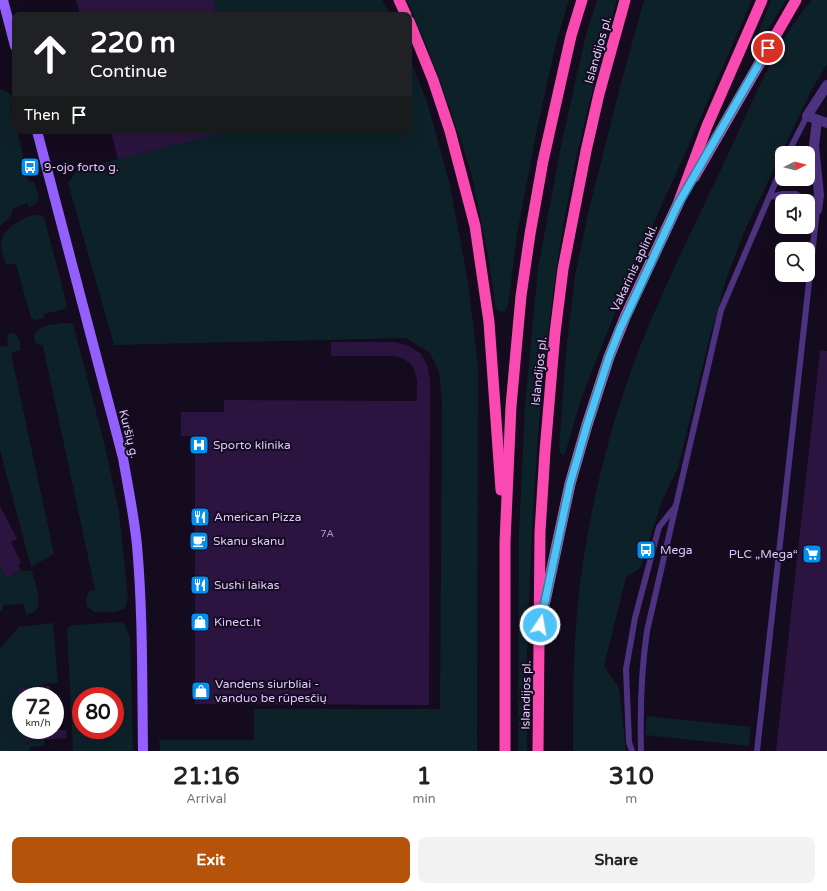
<!DOCTYPE html>
<html lang="en">
<head>
<meta charset="utf-8">
<style>
	body { margin:0; font-family:"Varela Round",sans-serif; background:#f2f2f2; color:#222; height:100vh; display:flex; flex-direction:column; font-size:15px; white-space:nowrap }
	* { box-sizing:border-box; margin:0 }
	p { font-size:13px; color:#767676 }
	.icon { flex:none; width:22px; height:22px; fill:none; stroke:currentColor; stroke-width:2; stroke-linecap:round; stroke-linejoin:round }
	.map { position:relative; height:751px; overflow:hidden }
	.sheet { display:flex; flex-direction:column; background:#fff; flex:1 }
	.sheet>* { flex:none }
	.hud { position:absolute; left:12px; top:12px; width:400px; height:122px; border-radius:8px; box-shadow:0 4px 16px #0002; background:#202124; color:#fff; overflow:hidden }
	.needle { width:26px; rotate:84deg }
	.fabs { position:absolute; left:775px; top:146px; display:grid; gap:8px }
	.fabs a { display:grid; place-items:center; width:40px; height:40px; border-radius:8px; background:#fff; box-shadow:0 4px 16px #0002; font-size:20px }
	.speed { position:absolute; left:12px; top:687px; display:flex; gap:8px; font-size:20px; font-weight:700; text-align:center }
	.speed>* { display:grid; place-content:center; width:52px; height:52px; border-radius:50%; background:#fff; box-shadow:0 4px 16px #0002; line-height:1 }
	.speed small { font-size:10px; font-weight:400 }
	.speed .limit { border:6px solid #d22; background:#fff; color:#111 }
	.pin { position:absolute; display:grid; place-items:center; width:34px; height:34px; color:#fff; margin:-17px; border:2px solid #fff; border-radius:50%; box-shadow:0 1px 4px #0007 }
	.me { position:absolute; width:44px; margin:-22px; rotate:12deg; stroke-linejoin:round; filter:drop-shadow(0 0 3px #0008) }
	.turn { display:flex; align-items:center; gap:14px; height:84px; padding:0 12px; font-size:18px }
	.turn .icon { width:52px; height:52px; stroke-width:2.5 }
	.turn b { display:block; font-size:28px; line-height:34px }
	.then { display:flex; align-items:center; height:38px; padding:0 12px; background:#0003; gap:8px; font-size:15px }
	.eta { display:flex; justify-content:space-evenly; align-items:center; height:68px; text-align:center }
	.eta b { font-size:24px; font-weight:800; line-height:28px }
	.button { display:flex; gap:8px; margin-top:auto; padding:8px 12px }
	.button a { flex:1; height:46px; border-radius:8px; background:#b45309; color:#fff; font-size:16px; font-weight:800; line-height:46px; text-align:center }
	.button a+a { background:#f2f2f2; color:#222 }
	.map>svg:first-child { display:block }
	.green { fill:#0d2128; fill-rule:evenodd }
	.building { fill:#2b1540 }
	.lines { fill:none; stroke-linecap:round; stroke-linejoin:round }
	.service { stroke:#4d3280; stroke-width:6 }
	.minor { stroke:#4d3280; stroke-width:10 }
	.secondary { stroke:#945fff; stroke-width:10 }
	.trunk { stroke:#fa49b1; stroke-width:11 }
	.route-casing { stroke:#337fa1; stroke-width:10 }
	.route { stroke:#4fc3f7; stroke-width:7 }
	.labels { text-anchor:middle; stroke-width:4; stroke-linejoin:round; paint-order:stroke }
	.number-label { font-size:10px; fill:#b29bcf }
	.street-label { font-size:12px; fill:#dfc8ff; stroke:#140b1e }
	.poi-label { font-size:12px; fill:#dfc8ff; stroke:#140b1e; text-anchor:start }
</style>
</head>
<body>
<div class="map">
<svg width="827" height="751" viewBox="0 0 827 751">
	<rect width="100%" height="100%" fill="#140b1e"/>
	<g class="green">
		<path d="M213,0H382L392,15H202L216,11Z"/>
		<path d="M407,0H569L556,43L536,134L517,235L508,305L505,311L501,312L496,309L495,305L489,261L472,176L450,109L429,52Z"/>
		<path d="M597,0H617C601,58 585,115 573,174C543,324 533,477 528,629C526,670 527,710 527,751H518L519,532L525,406L538,268L561,146L586,34Z"/>
		<path d="M644,0H752L675,176L628,279L580,402L566,451L563,455L560,453L559,448L566,352L575,276L588,213L621,83Z"/>
		<path d="M771,0H786L757,48L760,28Z"/>
		<path d="M812,0H827V64L812,89L744,232L727,277L710,336L678,468L661,503L642,564L639,569L626,577L604,666L619,688L626,751H573C573,705 573,658 577,612C585,529 604,446 632,368C647,327 665,288 683,249C708,197 733,144 757,91C771,62 790,24 812,0Z"/>
		<path d="M409,56L427,102L449,181L468,281L478,367L477,751H160L159,740H254V709H440L442,401L439,372L430,353L406,338L114,345L68,183L77,170L224,131H409Z"/>
		<path d="M0,89C6,90 13,94 13,102C12,104 11,106 11,108C11,116 15,123 15,131H17L29,181L34,182L39,198L36,204L29,207L28,203L16,207L12,210L11,216L0,226Z"/>
		<path d="M32,215H38L44,217L67,305L64,309L44,314V318L35,320L31,318L16,264L6,265C5,259 1,250 1,244C2,229 20,220 32,215Z"/>
		<path d="M61,323H67L73,324L104,442L119,512L128,598L125,608L116,612H94L87,606L86,599L89,591L95,590L43,346L35,343C31,325 48,326 61,323Z"/>
		<path d="M12,333C20,335 20,344 21,350L11,353L54,554L31,567L0,450V347L8,346L7,334Z"/>
		<path d="M0,566L6,578L21,570L32,571C35,583 48,614 26,614L24,604L3,605V611H0Z"/>
		<path d="M121,622L125,625L130,637L133,751H73L67,628L74,625ZM81,696H115V730H81Z"/>
		<path d="M53,623L58,683L43,684L42,686L23,687V696H21V730H25V741L45,740V746L30,747V751H0V649L19,627Z"/>
		<path d="M647,716L751,727L749,746L645,735Z"/>
	</g>
	<g class="building">
		<path d="M76,0H213L216,11L202,15H80Z"/>
		<path d="M111,131H212L213,135L118,159Z"/>
		<path d="M331,342H395L409,346L421,354L428,367L430,381L429,705L195,704V436H181V412H224V400L417,401V381L415,372L411,364L404,359L395,356H331Z"/>
		<path d="M820,350L827,351V751H776Z"/>
		<path d="M0,506L17,539L11,542L21,563L18,564L21,570L6,578L0,566Z"/>
		<path d="M50,686L51,696H19V688Z"/>
		<path d="M25,730H66L67,738L25,741Z"/>
	</g>
	<g class="lines">
		<g class="service">
			<path d="M788,153L807,116"/>
			<path d="M769,197L783,194H796L808,201"/>
			<path d="M632,751L629,742L626,669L635,618L659,527L675,507"/>
			<path d="M641,751C640,711 641,671 647,631L721,310L782,167"/>
			<path d="M757,751L817,210L808,201"/>
		</g>
		<g class="minor">
			<path d="M827,85L807,116L827,123"/>
			<path d="M817,120L814,146L819,195L817,210"/>
		</g>
		<g class="secondary">
			<path d="M3,0L15,46"/>
			<path d="M37,131L123,458C128,487 134,516 137,545C143,614 142,682 143,751"/>
		</g>
		<g class="trunk">
			<path d="M399,0L406,15"/>
			<path d="M409,21L433,80L450,131L475,226L489,322L501,490"/>
			<path d="M694,177L796,0"/>
			<path d="M545,601L570,484L587,425L609,357L626,315L678,204L707,126L762,0"/>
			<path d="M505,751V542L511,406L521,296L530,234L543,161L571,36L582,0"/>
			<path d="M538,751L540,532L545,451L555,333L563,269L586,151L599,94L625,0"/>
		</g>
	</g>
	<g class="lines">
		<defs>
			<path id="route" d="M540,625L570,484L587,425L609,357L620,329L678,204L768,48"/>
		</defs>
		<use href="#route" class="route-casing"/>
		<use href="#route" class="route"/>
	</g>
	<defs>
		<symbol id="bus-square" viewBox="-11 -11 22 22"><rect x="-9" y="-9" width="18" height="18" rx="4" fill="#008ff3" stroke="#140b1e"/><path d="M-5-6H5V4H4V6H2V4H-2V6H-4V4H-5ZM-3.5-4V0h7V-4ZM-3.5 1.2v1.5H-2V1.2ZM2 1.2v1.5H3.5V1.2Z" fill="#fff"/></symbol>
		<symbol id="hospital-square" viewBox="-11 -11 22 22"><rect x="-9" y="-9" width="18" height="18" rx="4" fill="#008ff3" stroke="#140b1e"/><path d="M-5-5h3v3.5h4V-5h3V5h-3V1.5h-4V5h-3Z" fill="#fff"/></symbol>
		<symbol id="restaurant-square" viewBox="-11 -11 22 22"><rect x="-9" y="-9" width="18" height="18" rx="4" fill="#008ff3" stroke="#140b1e"/><path d="M-5-6h1v4h1v-4h1v4h1v-4h1v5L-1.5 .5V6h-2V.5L-5-1ZM5-6V6H3V1.5H1.5Q1.5-4 5-6Z" fill="#fff"/></symbol>
		<symbol id="cafe-square" viewBox="-11 -11 22 22"><rect x="-9" y="-9" width="18" height="18" rx="4" fill="#008ff3" stroke="#140b1e"/><path d="M-5.5-4.5H6V0H3Q3 3.5 0 3.5H-2.5Q-5.5 3.5-5.5 0ZM3-3.2v2h1.7v-2ZM-6 4.5H4V6H-6Z" fill="#fff"/></symbol>
		<symbol id="supermarket-square" viewBox="-11 -11 22 22"><rect x="-9" y="-9" width="18" height="18" rx="4" fill="#008ff3" stroke="#140b1e"/><path d="M-6-5.5h2.5l.6 2H6L4.5 2H-2.5L-4.4-4H-6ZM-1.5 3.2a1.3 1.3 0 1 0 .1 0ZM3 3.2a1.3 1.3 0 1 0 .1 0Z" fill="#fff"/></symbol>
		<symbol id="shop-square" viewBox="-11 -11 22 22"><rect x="-9" y="-9" width="18" height="18" rx="4" fill="#008ff3" stroke="#140b1e"/><path d="M-5-2.5h2.3a2.7 3.5 0 0 1 5.4 0H5L5.5 6h-11ZM-1.5-2.5h3a1.5 2.3 0 0 0-3 0Z" fill="#fff"/></symbol>
	</defs>
	<g fill-rule="evenodd">
		<use href="#bus-square" x="19" y="156" width="22" height="22"/>
		<use href="#hospital-square" x="188" y="434" width="22" height="22"/>
		<use href="#restaurant-square" x="189" y="506" width="22" height="22"/>
		<use href="#cafe-square" x="188" y="530" width="22" height="22"/>
		<use href="#bus-square" x="635" y="539" width="22" height="22"/>
		<use href="#supermarket-square" x="801" y="543" width="22" height="22"/>
		<use href="#restaurant-square" x="189" y="574" width="22" height="22"/>
		<use href="#shop-square" x="189" y="611" width="22" height="22"/>
		<use href="#shop-square" x="190" y="680" width="22" height="22"/>
	</g>
	<g class="labels">
		<g class="number-label">
			<text x="327" y="537">7A</text>
		</g>
		<g class="street-label">
			<text transform="translate(598 50) rotate(-74)" y="4">Islandijos pl.</text>
			<text transform="translate(634 268) rotate(-65)" y="4">Vakarinis aplinkl.</text>
			<text transform="translate(539 371) rotate(-84)" y="4">Islandijos pl.</text>
			<text transform="translate(129 434) rotate(76)" y="4">Kuršių g.</text>
			<text transform="translate(526 695) rotate(-89)" y="4">Islandijos pl.</text>
		</g>
		<g class="poi-label">
			<text x="44" y="171">9-ojo forto g.</text>
			<text x="213" y="449">Sporto klinika</text>
			<text x="214" y="521">American Pizza</text>
			<text x="213" y="545">Skanu skanu</text>
			<text x="660" y="554">Mega</text>
			<text x="798" y="558" text-anchor="end">PLC „Mega“</text>
			<text x="214" y="589">Sushi laikas</text>
			<text x="214" y="626">Kinect.lt</text>
			<text x="215" y="688">Vandens siurbliai -<tspan x="215" dy="14">vanduo be rūpesčių</tspan></text>
		</g>
	</g>
</svg>
<div class="fabs">
<a><svg class="needle" viewBox="-14 -14 28 28"><path d="M0-13l5 13h-10z" fill="#e53935"/><path d="M0 13l5-13h-10z" fill="#767676"/></svg></a>
<a><svg class="icon" aria-label="sound" viewBox="0 0 24 24"><path d="M4 9h4l5-4v14l-5-4H4zM17 9q2 3 0 6"/></svg></a>
<a><svg class="icon" aria-label="search" viewBox="0 0 24 24"><circle cx="10" cy="10" r="6"/><path d="M15 15l6 6"/></svg></a>
</div>
<div class="speed"><div>72<small>km/h</small></div><div class="limit">80</div></div>
<div class="pin" style="left:768px;top:48px;background:#d93025"><svg class="icon" aria-label="arrive" viewBox="0 0 24 24"><path d="M6 21V4h12l-3 4 3 4H6"/></svg></div>
<svg class="me" style="left:540px;top:625px" viewBox="-20 -20 40 40"><circle r="17" fill="#4fc3f7" stroke="#fff" stroke-width="3"/><path d="M0-11L8 9 0 5-8 9z" fill="#fff"/></svg>
<div class="hud">
<div class="turn"><svg class="icon" aria-label="ahead" viewBox="0 0 24 24"><path d="M12 20V5M6 11l6-6 6 6"/></svg><div><b>220 m</b>Continue</div></div>
<div class="then">Then<svg class="icon" aria-label="arrive" viewBox="0 0 24 24"><path d="M6 21V4h12l-3 4 3 4H6"/></svg></div>
</div>
</div>
<section class="sheet">
<div class="eta">
<div><b>21:16</b><p>Arrival</p></div>
<div><b>1</b><p>min</p></div>
<div><b>310</b><p>m</p></div>
</div>
<div class="button"><a>Exit</a><a>Share</a></div>
</section>
</body>
</html>
